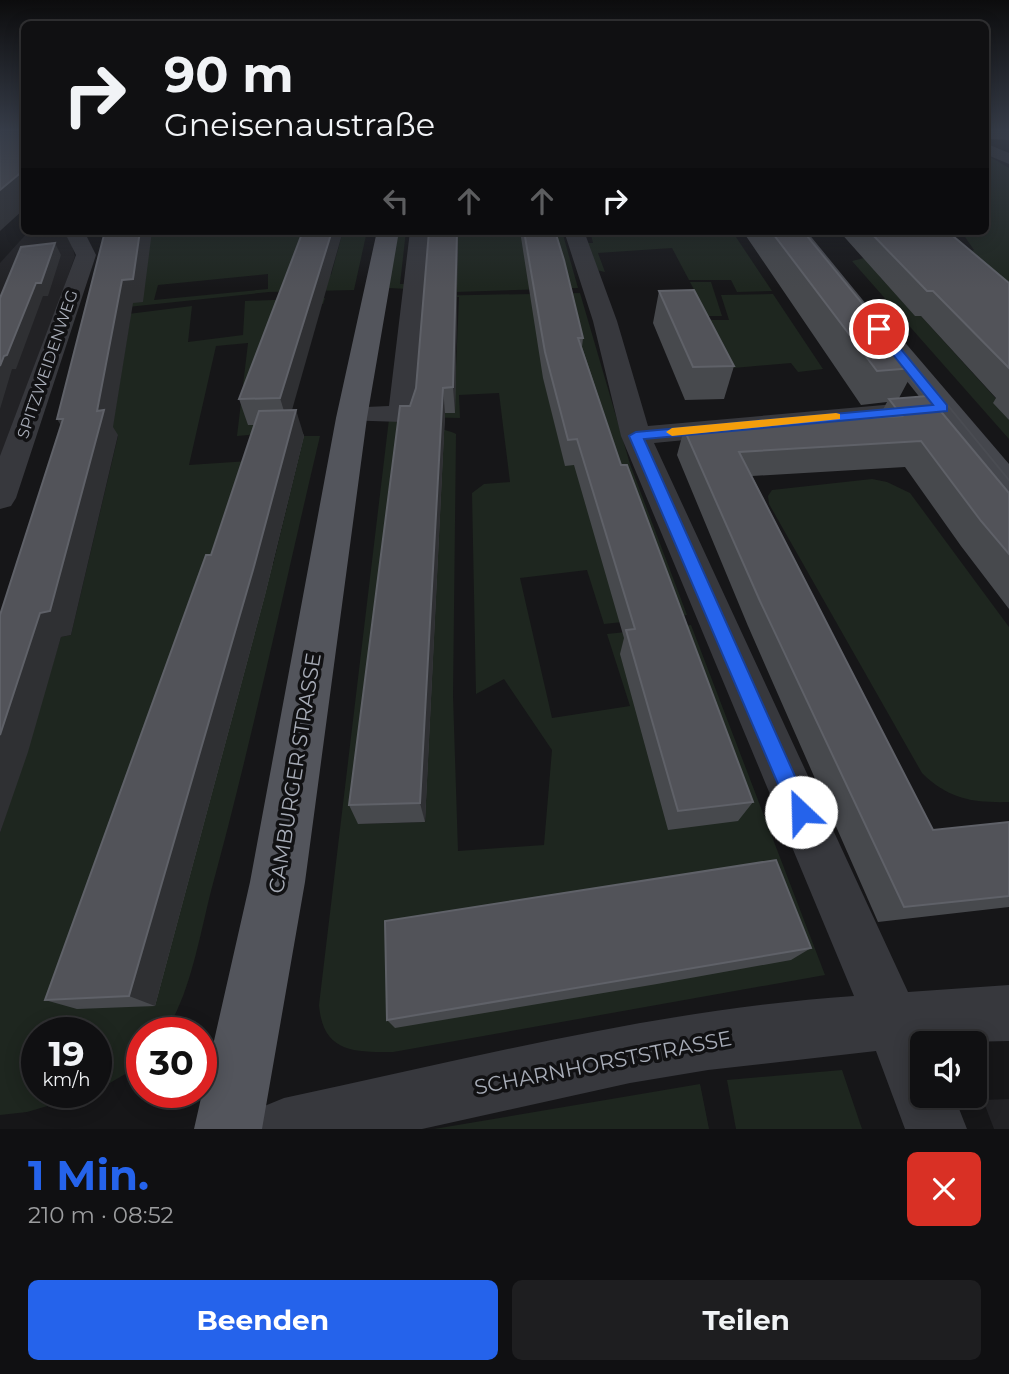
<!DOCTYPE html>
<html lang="de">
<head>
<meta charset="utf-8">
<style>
	body { margin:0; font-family:Montserrat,sans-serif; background:#1e1e20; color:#f1f3f6; height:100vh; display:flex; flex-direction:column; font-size:26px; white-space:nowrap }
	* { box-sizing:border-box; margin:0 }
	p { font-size:23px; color:#9c9d9f }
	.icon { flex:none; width:38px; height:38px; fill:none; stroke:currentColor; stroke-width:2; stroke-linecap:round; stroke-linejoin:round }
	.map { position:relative; height:1129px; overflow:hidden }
	.drawer { display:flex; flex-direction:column; background:#101012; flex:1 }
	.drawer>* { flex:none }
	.guide { position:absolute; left:21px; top:21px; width:968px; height:214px; border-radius:10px; box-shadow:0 4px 18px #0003,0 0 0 2px #303032; background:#101012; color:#f1f3f6; overflow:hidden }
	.buttons { position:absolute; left:910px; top:1031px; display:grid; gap:14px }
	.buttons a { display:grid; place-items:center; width:77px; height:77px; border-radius:10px; background:#101012; box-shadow:0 4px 18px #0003,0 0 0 2px #303032; font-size:35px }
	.speed { position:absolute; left:21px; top:1017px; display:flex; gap:14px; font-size:35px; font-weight:700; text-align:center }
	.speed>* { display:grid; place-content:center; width:91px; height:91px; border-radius:50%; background:#101012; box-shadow:0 4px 18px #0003,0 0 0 2px #303032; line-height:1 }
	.speed small { font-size:18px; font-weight:400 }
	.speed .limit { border:10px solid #d22; background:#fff; color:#111 }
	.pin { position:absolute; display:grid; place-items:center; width:60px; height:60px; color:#fff; margin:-30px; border:4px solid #fff; border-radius:50%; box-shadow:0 2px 7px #0007 }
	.me { position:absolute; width:77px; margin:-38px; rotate:336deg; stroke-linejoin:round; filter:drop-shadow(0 0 5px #0008) }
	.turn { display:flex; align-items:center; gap:24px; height:147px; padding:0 28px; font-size:32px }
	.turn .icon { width:91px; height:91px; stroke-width:2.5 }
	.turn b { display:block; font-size:49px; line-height:60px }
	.lanes { display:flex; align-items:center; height:66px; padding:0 28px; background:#0003; justify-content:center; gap:35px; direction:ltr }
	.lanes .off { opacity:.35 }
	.round { display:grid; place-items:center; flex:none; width:74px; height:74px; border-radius:10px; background:#1e1e20 }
	.head { display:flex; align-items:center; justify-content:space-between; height:119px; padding:0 28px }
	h1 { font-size:42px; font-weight:700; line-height:52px; color:#2563eb }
	.cta { display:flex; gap:14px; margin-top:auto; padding:14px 28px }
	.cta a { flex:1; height:80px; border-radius:10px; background:#2563eb; color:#fff; font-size:28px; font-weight:700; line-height:80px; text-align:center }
	.cta a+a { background:#1e1e20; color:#f1f3f6 }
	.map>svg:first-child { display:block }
	.built { fill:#222225 }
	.green { fill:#1e261f; fill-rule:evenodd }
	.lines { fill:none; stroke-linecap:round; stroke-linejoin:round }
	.street { fill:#37383d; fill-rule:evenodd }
	.secondary { fill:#45474d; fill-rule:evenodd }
	.primary { fill:#53555c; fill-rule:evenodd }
	.tram { stroke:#4a4c52; stroke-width:2 }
	.wall { fill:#47494d }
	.shaded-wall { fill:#2f3033 }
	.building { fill:#525359; stroke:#5f6168; stroke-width:2 }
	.route { fill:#2563eb; stroke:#184099; stroke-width:2 }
	.slow { fill:#f59e0b }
	.labels { text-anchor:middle; stroke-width:7; stroke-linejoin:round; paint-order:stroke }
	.far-street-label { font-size:16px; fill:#a8adb8; stroke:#111113 }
	.near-street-label { font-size:21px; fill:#a8adb8; stroke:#111113 }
</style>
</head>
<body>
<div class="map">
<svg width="1009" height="1129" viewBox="0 0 1009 1129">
	<rect width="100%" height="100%" fill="#161618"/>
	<g class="built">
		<path d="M29,231H63L71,242L75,256L7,456L0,461V263Z"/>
		<path d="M1009,1099V1129H994L983,1100Z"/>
	</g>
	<g class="green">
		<path d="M985,154L1009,168V310L955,254L974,250L961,231H985Z"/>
		<path d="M152,231H316L331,275L343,231H367L354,290L269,292L90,311ZM268,274V289L154,300L158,285Z"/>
		<path d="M397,231H406L400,284H413L408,289L389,288Z"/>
		<path d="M428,231L429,283L457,282L458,231H562L578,288L423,293Z"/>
		<path d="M591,235L736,237L772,291L737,292L731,280H689L672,248L598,253L605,272L596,270L587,243H593Z"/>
		<path d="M868,257L881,278L915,315L921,316L1000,403L1009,420V439L852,261Z"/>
		<path d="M690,282H711L722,316H708Z"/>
		<path d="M580,293L630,464L687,615L604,624L587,570L520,578L552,718L630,706L607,634L691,625L825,975L393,1052C354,1052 323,1053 319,1005L389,419C401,421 449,429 456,434L453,696L458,851L544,845L552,750L504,679L476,694L472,493L484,484L510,482L499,393L459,395L460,418L418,417L423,296ZM428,297H459L454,413ZM444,431L425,822L358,824Z"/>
		<path d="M773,294L823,369L798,372L791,363L722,369L698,320H729L721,295Z"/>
		<path d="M325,298L323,304L291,305L271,424L229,566L273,564L304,436H320C284,588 252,741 211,891C200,934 190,996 165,1032H142V1060L127,1073L96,1091V1032H37V1092H95L27,1112L0,1115V833L61,637L71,635L118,436H111L130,319L48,474L88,319L192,306L188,342L243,335L245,301ZM248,343L237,436L259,434L249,461L189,465L216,346Z"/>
		<path d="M872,479L887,482L910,493L1009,627V802C974,803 948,799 922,773L769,504L768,496L772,490Z"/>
		<path d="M842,1070L862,1129H736L727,1080Z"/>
		<path d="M700,1084L709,1129H434Z"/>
	</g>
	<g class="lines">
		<g class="street">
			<path d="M985,143L1009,153V164L985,154Z"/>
			<path d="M64,231H84L96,255L16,498L11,506L0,509V456L76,255Z"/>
			<path d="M410,231H430L416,414L412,420L402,422L342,420L338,414L342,408L389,406Z"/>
			<path d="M564,231H584L617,321L648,426L929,401L939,403L943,409L939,415L929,417L654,443L908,992L1009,985V1041L922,1043V1096H954L967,1129H905L876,1051L708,1070L630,1083L422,1129H253L262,1107L284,1098C472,1058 661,1009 854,996L621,436L593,321Z"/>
		</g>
		<path class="secondary" d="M881,323L890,325L1009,464V499L997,495L872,337L868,331L872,325Z"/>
		<path class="primary" d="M377,231H399L367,418L305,882L262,1129H194L250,882L336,418Z"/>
		<g class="tram">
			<path d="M805,231L1009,480"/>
			<path d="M898,363L935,410"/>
		</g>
	</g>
	<g class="wall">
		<path d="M985,130H1009V140L989,139L985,135Z"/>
		<path d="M303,231L292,410L304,436L265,595L155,1006L77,1009L45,1000L211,555L254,425H248L239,399Z"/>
		<path d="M429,231H458L455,413H445L425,822L358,824L349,805L410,406L416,388Z"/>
		<path d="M520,231H555L583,338L582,347L621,465L753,802L738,821L668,830L620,654L624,638L574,465L565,466L543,378Z"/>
		<path d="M605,231H803L915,368L899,398L1009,493V609L961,546L905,467L752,476L933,830L1009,822V907L878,922L748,626L677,455L684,429L879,417L887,402L861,405L746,236L605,233Z"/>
		<path d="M839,231H947L1009,283V420L993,403L996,398L921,316H915Z"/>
		<path d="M659,291L734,366L724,399L685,400L653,323Z"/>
		<path d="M811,948L791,960L657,984L395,1028L387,1020Z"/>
	</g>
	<g class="shaded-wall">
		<path d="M24,170V209L0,231V190Z"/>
		<path d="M140,231H152L143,302L133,303L113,427L118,435L71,635L61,637L28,752L0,833V735L40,613L97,411L122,280Z"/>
		<path d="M332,231H343L288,424L280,398Z"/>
		<path d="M457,231H458L455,413L453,387Z"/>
		<path d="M55,243L61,255L48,296H43L16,369H12L0,409V366L4,356Z"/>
		<path d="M443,388L445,413L425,822L420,803Z"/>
		<path d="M296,410L304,436L265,595L155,1006L129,996Z"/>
		<path d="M57,419H63L72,444Z"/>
	</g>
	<g class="building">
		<path d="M0,130H24V170L0,190Z"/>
		<path d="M105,231H140L133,279L122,280L97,411L104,410L50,611L40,613L0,735V615L63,419H57Z"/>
		<path d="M303,231H332L280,398L239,399Z"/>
		<path d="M429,231H457L453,387L443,388L420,803L349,805L400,406H410L416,388Z"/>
		<path d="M524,231H555L564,260L583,338H578L621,465H627L753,802L678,811L626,630L635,629L577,439L568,440L545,352Z"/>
		<path d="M771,231H803L915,368L877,371Z"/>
		<path d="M869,231H947L1009,283V368L933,291H927Z"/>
		<path d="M55,243L41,283H36L7,355L4,356L0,366V298L21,247Z"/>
		<path d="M694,290L734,366L693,367L659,291Z"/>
		<path d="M928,396L1009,493V554L981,521L921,441L739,452L933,830L1009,822V896L904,907L760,601L684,429L902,416L889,399Z"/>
		<path d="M296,410L253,570L129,996L45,1000L206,555H211L259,411Z"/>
		<path d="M776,860L811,948L387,1020L385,921Z"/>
	</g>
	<linearGradient id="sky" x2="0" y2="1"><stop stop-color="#0c0c0d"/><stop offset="0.45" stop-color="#363c48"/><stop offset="1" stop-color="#363c48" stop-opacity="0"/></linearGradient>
	<rect width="1009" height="288" fill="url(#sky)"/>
	<path class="route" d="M875,327H883L947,405V411L644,439L811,812L808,819L801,822L793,819L629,436L636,432L933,405L875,332Z"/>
	<path class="slow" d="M836,413L840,414V419L672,436L666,432L672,428Z"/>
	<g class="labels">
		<g class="far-street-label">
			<text transform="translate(47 364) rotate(-71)" y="6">SPITZWEIDENWEG</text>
		</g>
		<g class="near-street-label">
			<text transform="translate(295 773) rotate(-81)" y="7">CAMBURGER STRASSE</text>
			<text transform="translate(603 1063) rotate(-11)" y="7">SCHARNHORSTSTRASSE</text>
		</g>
	</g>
</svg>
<div class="buttons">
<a><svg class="icon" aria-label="sound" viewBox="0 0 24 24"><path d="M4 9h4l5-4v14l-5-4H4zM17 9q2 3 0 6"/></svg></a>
</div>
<div class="speed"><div>19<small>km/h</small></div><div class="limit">30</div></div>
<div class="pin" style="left:879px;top:329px;background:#d93025"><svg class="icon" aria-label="arrive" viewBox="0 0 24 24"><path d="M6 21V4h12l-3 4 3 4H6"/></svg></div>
<svg class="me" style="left:801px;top:812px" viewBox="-20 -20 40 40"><circle r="19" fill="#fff"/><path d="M0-13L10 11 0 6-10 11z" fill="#2563eb"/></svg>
<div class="guide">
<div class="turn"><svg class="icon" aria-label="right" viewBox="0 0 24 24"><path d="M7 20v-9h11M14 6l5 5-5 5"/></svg><div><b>90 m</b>Gneisenaustraße</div></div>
<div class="lanes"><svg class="icon off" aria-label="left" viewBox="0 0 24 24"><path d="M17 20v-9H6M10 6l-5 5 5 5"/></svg><svg class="icon off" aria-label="ahead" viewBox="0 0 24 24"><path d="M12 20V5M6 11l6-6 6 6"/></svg><svg class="icon off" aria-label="ahead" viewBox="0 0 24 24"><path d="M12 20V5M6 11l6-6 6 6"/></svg><svg class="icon" aria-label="right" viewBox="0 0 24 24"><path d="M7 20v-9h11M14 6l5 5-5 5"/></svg></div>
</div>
</div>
<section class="drawer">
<div class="head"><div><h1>1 Min.</h1><p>210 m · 08:52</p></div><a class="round" style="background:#d93025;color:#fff"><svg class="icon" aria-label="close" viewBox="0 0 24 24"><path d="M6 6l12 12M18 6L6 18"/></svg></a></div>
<div class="cta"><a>Beenden</a><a>Teilen</a></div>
</section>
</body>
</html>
